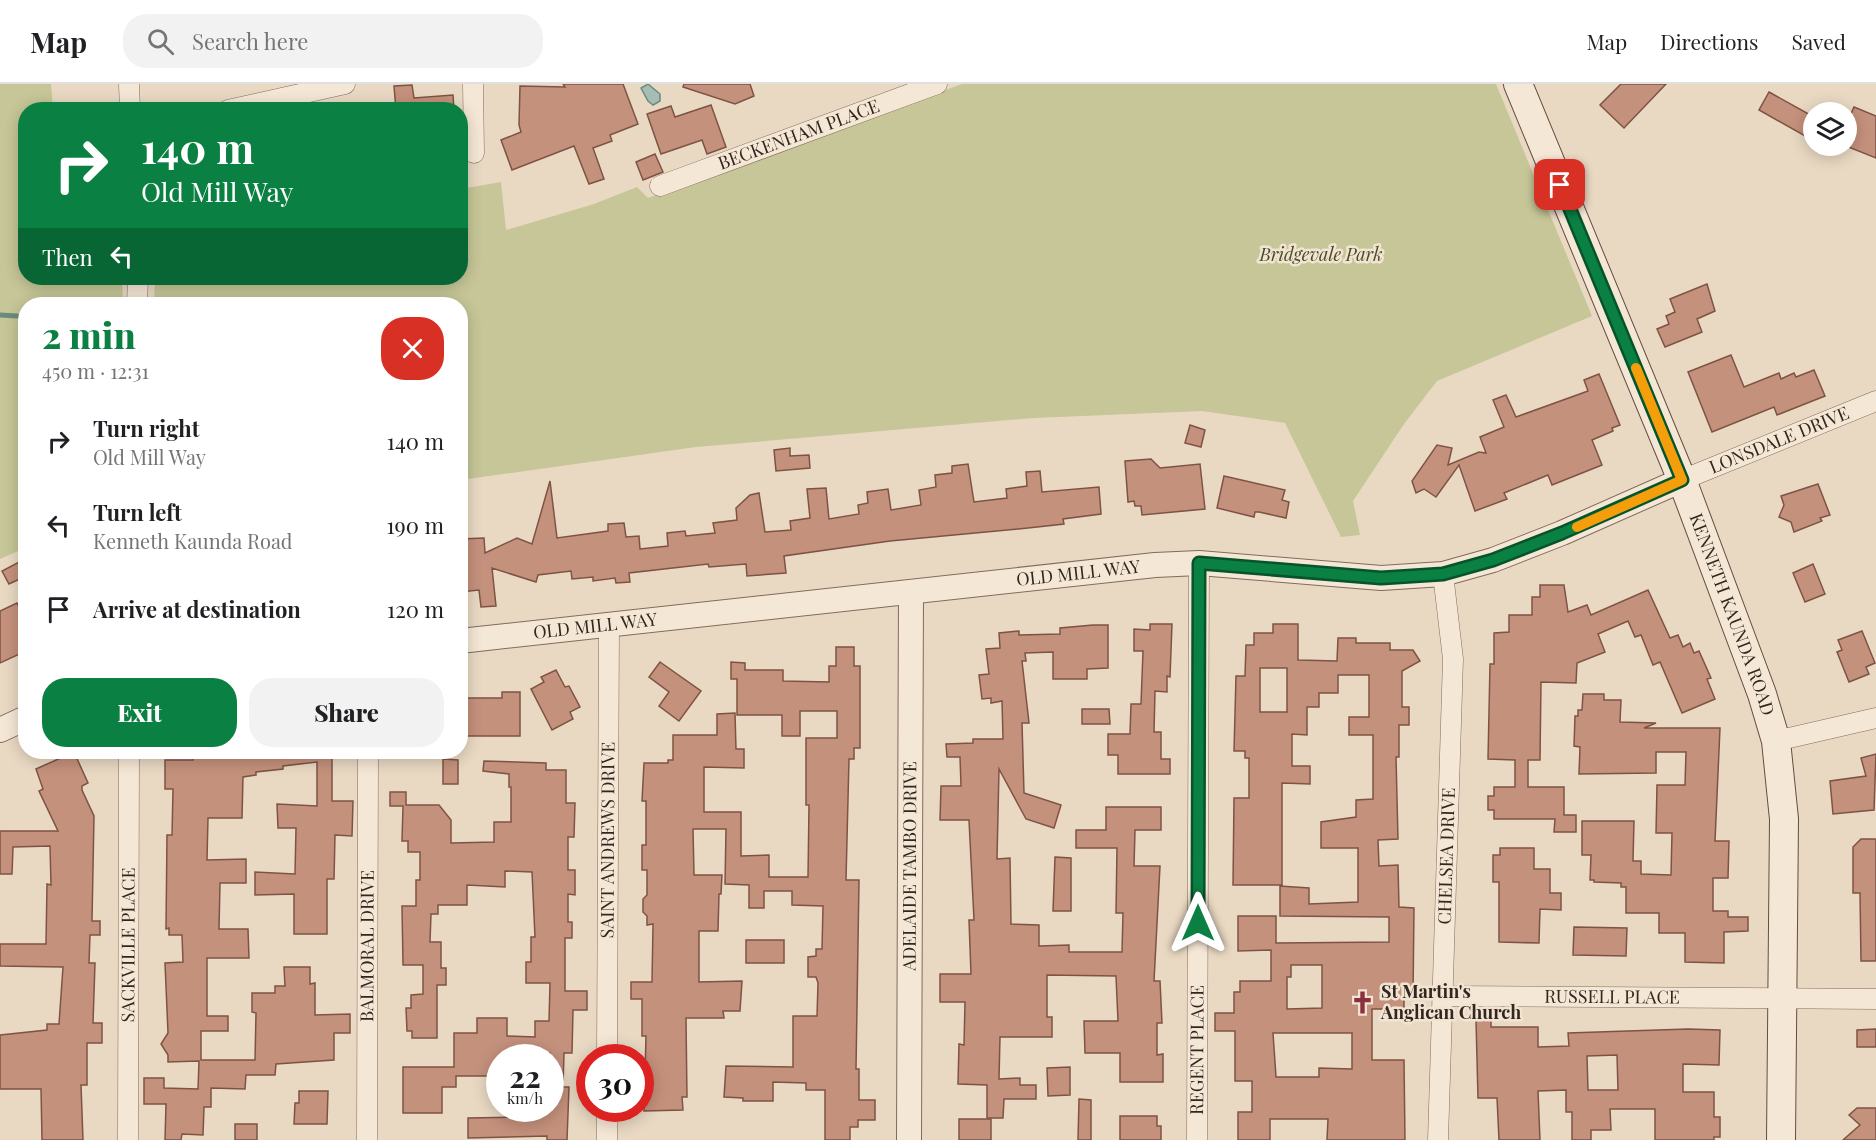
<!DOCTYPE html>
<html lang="en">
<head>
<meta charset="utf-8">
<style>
	body { margin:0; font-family:"Playfair Display",serif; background:#f2f2f2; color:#202124; height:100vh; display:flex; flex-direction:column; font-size:22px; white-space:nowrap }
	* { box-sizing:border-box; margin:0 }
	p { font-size:20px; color:#757577 }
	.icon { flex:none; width:33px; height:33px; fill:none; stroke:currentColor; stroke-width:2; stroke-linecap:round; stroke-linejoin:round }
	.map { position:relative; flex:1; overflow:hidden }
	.panel { position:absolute; left:18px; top:213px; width:450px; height:462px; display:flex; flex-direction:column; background:#fff; border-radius:24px; box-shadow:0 3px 15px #0003 }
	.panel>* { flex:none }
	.hud { position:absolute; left:18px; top:18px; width:450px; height:183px; border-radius:24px; box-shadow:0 3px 15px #0003; background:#0b8043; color:#fff; overflow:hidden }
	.tools { position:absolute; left:1803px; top:18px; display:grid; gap:12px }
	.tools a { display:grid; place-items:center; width:54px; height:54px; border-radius:50%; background:#fff; box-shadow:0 3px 15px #0003; font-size:30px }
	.speed { position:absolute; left:486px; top:960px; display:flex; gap:12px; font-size:30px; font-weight:700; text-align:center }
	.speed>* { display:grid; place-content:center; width:78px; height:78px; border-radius:50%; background:#fff; box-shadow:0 3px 15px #0003; line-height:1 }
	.speed small { font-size:15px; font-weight:400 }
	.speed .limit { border:9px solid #d22; background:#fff; color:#111 }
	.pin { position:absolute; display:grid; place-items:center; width:51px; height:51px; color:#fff; margin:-26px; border-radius:12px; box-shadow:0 3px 9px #0006 }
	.me { position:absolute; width:66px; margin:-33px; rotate:0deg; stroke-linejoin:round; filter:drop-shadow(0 0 4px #0008) }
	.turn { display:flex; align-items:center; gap:21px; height:126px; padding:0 24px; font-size:27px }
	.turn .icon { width:78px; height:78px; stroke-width:2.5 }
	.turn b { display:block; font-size:42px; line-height:51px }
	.then { display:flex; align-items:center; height:57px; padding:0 24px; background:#0003; gap:12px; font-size:22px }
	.round { display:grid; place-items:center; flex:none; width:63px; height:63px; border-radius:24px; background:#f2f2f2 }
	.overview { display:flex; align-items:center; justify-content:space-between; height:102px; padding:0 24px }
	h1 { font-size:36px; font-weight:800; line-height:45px; color:#0b8043 }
	.primary-button { display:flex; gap:12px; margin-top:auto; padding:12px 24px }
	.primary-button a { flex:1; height:69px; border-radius:24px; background:#0b8043; color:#fff; font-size:24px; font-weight:800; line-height:69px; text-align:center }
	.primary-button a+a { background:#f2f2f2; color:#202124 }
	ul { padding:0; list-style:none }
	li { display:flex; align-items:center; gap:18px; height:84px; padding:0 24px }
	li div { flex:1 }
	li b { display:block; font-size:22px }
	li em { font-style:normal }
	header { display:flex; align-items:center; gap:36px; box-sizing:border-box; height:84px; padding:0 30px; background:#fff; border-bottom:2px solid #e0e0e0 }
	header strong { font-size:28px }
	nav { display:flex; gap:33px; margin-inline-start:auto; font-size:21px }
	.search { width:420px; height:54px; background:#f2f2f2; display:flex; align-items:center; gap:15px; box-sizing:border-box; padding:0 21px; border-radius:24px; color:#757577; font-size:22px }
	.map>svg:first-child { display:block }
	.green { fill:#c6c698 }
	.water { fill:#a5bdb2; stroke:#6d8a7f; stroke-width:1.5 }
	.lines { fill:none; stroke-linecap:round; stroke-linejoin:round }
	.stream { stroke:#6d8a7f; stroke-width:5 }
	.building { fill:#c4917c; stroke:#7f5344; stroke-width:1.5; fill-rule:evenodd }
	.minor-casing { stroke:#826b5c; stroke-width:21 }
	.tertiary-casing { stroke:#826b5c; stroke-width:26 }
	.secondary-casing { stroke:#644c3f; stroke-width:30 }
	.minor { stroke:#f5e7d5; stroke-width:20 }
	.tertiary { stroke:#f5e7d5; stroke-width:24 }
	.secondary { stroke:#f5e7d5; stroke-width:28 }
	.route-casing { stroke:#07532c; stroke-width:15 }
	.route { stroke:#0b8043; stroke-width:10 }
	.slow { stroke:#f59e0b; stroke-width:10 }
	.labels { text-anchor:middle; stroke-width:5; stroke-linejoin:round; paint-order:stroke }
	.street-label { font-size:18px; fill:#33261e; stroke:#f2e4d2 }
	.park-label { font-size:18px; font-style:italic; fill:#494e27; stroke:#f2e4d2 }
	.poi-label { font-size:18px; font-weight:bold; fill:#33261e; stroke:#f2e4d2; text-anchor:start }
</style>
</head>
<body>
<header>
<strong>Map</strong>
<div class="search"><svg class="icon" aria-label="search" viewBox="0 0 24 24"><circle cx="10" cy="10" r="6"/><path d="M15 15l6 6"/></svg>Search here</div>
<nav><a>Map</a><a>Directions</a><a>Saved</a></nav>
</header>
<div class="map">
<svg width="1876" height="1056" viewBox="0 0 1876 1056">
	<rect width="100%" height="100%" fill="#e9d9c3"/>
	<g class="green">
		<path d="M0,0H51L53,25L26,26V194H122L123,220H26L25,464L0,475Z"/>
		<path d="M962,0H1496L1592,232L1437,297L1404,340L1353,417L1360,451L1341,453L1285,339L1202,327L1034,334L696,363L461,396L460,220H154L155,194H460L461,105L501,98L506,146L594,120L637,103L648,114Z"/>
	</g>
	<path class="water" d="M648,0L660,10V17L653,21L648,17L641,4Z"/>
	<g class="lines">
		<path class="stream" d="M0,231L17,232"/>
	</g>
	<g class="building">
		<path d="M563,0H623L638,40L610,51L612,57L593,64L604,95L589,100L574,62L512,86L501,56L521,48L519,41L520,2L565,3Z"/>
		<path d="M684,0H750L754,12L735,20L683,3Z"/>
		<path d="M1621,0H1666L1624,44L1600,21Z"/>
		<path d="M412,1L414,14L453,11L454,26H396L394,2Z"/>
		<path d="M1769,8L1814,33V57L1759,26Z"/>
		<path d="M711,21L726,63L707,70L702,56L661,70L647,30L671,22L675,33Z"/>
		<path d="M1854,23L1876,32V74L1846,62V41Z"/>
		<path d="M655,70L663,88L643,96L636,78Z"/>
		<path d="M1707,200L1715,227L1697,235L1702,248L1665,263L1657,245L1669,240L1666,232L1675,228L1670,215Z"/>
		<path d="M1731,271L1744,303L1779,289L1781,295L1794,289L1796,293L1814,286L1825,312L1777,331L1774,323L1712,348L1688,288Z"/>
		<path d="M1599,290L1620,341L1612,344L1613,347L1592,356L1602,381L1552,401L1548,391L1504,409L1507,415L1475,427L1459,381L1436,413L1424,405L1416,409L1412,397L1437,361L1452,364L1448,381L1479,368L1486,369L1480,353L1504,343L1493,316L1506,311L1516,333L1588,307L1584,296Z"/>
		<path d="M1190,341L1205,346L1201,363L1185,359Z"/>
		<path d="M790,364V372L809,371L810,384L776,387L774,366Z"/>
		<path d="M1151,375L1160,384L1200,380L1205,425L1142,431L1141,422H1135L1134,417L1128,418L1125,377Z"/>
		<path d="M968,380L974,418L1007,414L1006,405L1027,402L1026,388L1040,387L1042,408L1099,403L1101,430L1063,435L1064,440L1028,444L890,457L784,472L786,489L747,492L746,480L709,483L708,480L629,489L630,498L616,499L615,494L593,497V493L572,495L571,487L538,491L536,498L492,484L496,522L481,523L479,506L460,508V455L484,454L485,469L517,454L532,460L550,397L557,454L608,447V440L624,439L626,453L639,452L640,465L668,462L667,449L685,447L686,452L715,449L713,439L737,436L736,424L750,411L759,409L765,448L791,446L790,437L810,434L807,405L826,404L829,435L859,430L858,421L868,419L867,408L888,405L891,426L921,421L919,406L936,403L935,391L952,389V382Z"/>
		<path d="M1224,392L1285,406L1282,416L1289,418L1286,434L1259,428H1255L1254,433L1217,424Z"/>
		<path d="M1818,400L1830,431L1820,434L1822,437L1794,448L1791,438L1779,433L1784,421L1781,412Z"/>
		<path d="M21,477L26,492L9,500L2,487Z"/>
		<path d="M1813,480L1825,510L1805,518L1793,489Z"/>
		<path d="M1540,501H1564L1568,528L1587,521L1591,531L1648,506L1670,554L1678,551L1683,563L1690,559L1694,569L1699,567L1711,594L1707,595L1715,615L1682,629L1660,578L1653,581L1641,551L1635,553L1628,537L1598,550L1605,568L1577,579L1576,599L1541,598L1540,676H1528V703H1564V731H1576V748H1554L1555,735H1494V726H1488V712H1494V703H1515V676L1488,675L1490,580H1494V549L1509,548V531H1532V513H1540Z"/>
		<path d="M17,519L26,538V567L0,579V527Z"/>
		<path d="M1150,540H1172L1170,593L1167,592V608L1155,607L1154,648H1161V675H1170V690H1118V671H1108V650H1130L1131,620H1141L1143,567H1134V545L1150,546Z"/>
		<path d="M1273,540H1298V576L1337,577L1338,554H1356V559H1390V566H1413L1420,577L1402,587V623H1409V641H1399V673H1396L1398,755L1378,756L1379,782L1398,781L1399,823L1414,824L1413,914H1404V925H1372V976H1404L1405,1056H1327L1328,1035H1270V1056H1238V1028H1252V997H1235V947H1215V929H1234V908H1240V897H1271V866L1238,867V832H1276V859L1389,858V833L1280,832V802L1309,804V820L1358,818V764H1321V738L1356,733V716L1373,715V651H1349V633H1369V591H1338V609H1319V623H1307V651L1292,650V682H1310V700L1282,699V801H1233L1234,714H1249V674H1245V667H1234L1236,592H1245L1246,561H1254V549H1273ZM1260,584H1287V628H1260ZM1291,881H1322V924L1287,925V893H1291ZM1273,949H1352V985L1319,984V993H1276Z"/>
		<path d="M1093,541H1108V584L1087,585V595H1053V568L1025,569L1026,577H1022L1029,639H1022L1024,709L1061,721L1054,744L1026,735L999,685L997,775L1010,774L1011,840L1039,841V862L1069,861V868H1122L1123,829H1116L1117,764H1076V746H1106V723H1161V746H1135L1134,782H1160L1154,897H1160L1162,939H1157V971L1163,970V998H1120V969H1085L1084,937H1118L1116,892L1047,891V933H1052V953H1000L999,995L1020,994V1001H1036V1015H1004L1003,1034H987V1001L958,1000L959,960L964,961L965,918H940V890H971L969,836H974L969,736H940L941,702H961L960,673H947L946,660L973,659V655H1003L1002,617L991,619V614L982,615L979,591L989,590L986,565L1000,564L999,549L1019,547V551L1060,550V544Z"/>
		<path d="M1862,547L1875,579L1866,583L1869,590L1849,598L1837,568L1842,566L1838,556Z"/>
		<path d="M836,563H854V582H860V664H854V675H849L846,796H859L856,985H859V1016H875V1036H858V1043H850V1056H825V1006H806V999L773,998V1017H743V1014L724,1013L726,982L793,983V932H817L818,899L816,893H808V873L816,872V865H822L823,822L792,821V807H764V824H749V801L725,800L726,745H693L694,791H722L721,810H719L718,847H699V898L742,897L740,927H723L724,934H686L687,1013H682L683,1026L644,1027L646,952H642V915H631V898H652L653,840L647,841V832L643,828V815L647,811V786H642V761H646V717H642L644,679H668V676H673V651H717V630L735,629L736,665H744V684L704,683V728H741V772L769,771V793H808L809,721H806V654H837V627H800V652H782V631H737V595H731V578L745,579V586H783V597L829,598V582H836Z"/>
		<path d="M660,578L701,607L679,637L659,622L669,608L649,593Z"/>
		<path d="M556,586L565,603L569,602L580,623L570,628L573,635L552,646L531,605L544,598L541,593Z"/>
		<path d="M502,608H520V652H467V614H502Z"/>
		<path d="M1583,610H1604V616H1621L1620,638L1656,639L1644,644H1720L1715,757H1729L1728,794H1713V827H1728V833H1748V847L1724,848V879L1685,878V849H1659V829H1626V803H1621V799L1594,798V796H1590L1591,771H1582V737H1634L1633,777H1641V790L1671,791L1672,749H1656L1657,701H1685L1686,668H1656V689L1579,690L1580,663L1574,662L1575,632H1578V626H1582Z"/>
		<path d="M1082,625H1109L1110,640H1082Z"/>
		<path d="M74,668L88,699L82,702V706L94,732L92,837H100V851H90L89,879H95L93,939H102V959H87V1001H81L83,1056H42L41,1005H0V951L47,946V940H59L63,883L0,882V860H46L47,800L51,801L50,762L13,763L12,790H0V747H58L39,707L43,705L36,685Z"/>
		<path d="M193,668H332V717H353L352,752L335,751L334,795H327V850H294V810L255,811V788L295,790L296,744H278L277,720L317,722V678L283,682V685L256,688V691L243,693L242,734H208L207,776L246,775V799H220L219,845H248L249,874H207V932H228V947H201V976H255L256,929L252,928V909H275V902H285L284,883H310V900L315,899V931L350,930V949H334V976L276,980L275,991H246L245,1005L211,1004V1023H204L203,1051L182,1050L181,1056H165L166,1020H144V994H164V1004L198,1005L199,977L168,978V971L161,960L168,949L165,879L183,878L182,851H169V844L166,845L167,751H172L173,705H165V676H193Z"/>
		<path d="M1876,670L1874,726L1833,730L1830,697L1866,692L1861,674Z"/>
		<path d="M443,675L458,676V700H443Z"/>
		<path d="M484,677L546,679V686H566V719H575L574,753H568V786H575V811L568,810V838H572V854H565V907H587V926H573L572,969H564L563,1003H569L567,1056H547V1052L468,1054V1034L526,1033L527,1024H550V969H524V974H500V992H456V1003H442V1029H403V983H454V949H477V934H507V952L535,953V937H549L550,899H526V878H531V853H535L532,788L505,787V803L467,801V821H438V830H431L430,858H441V884H446V901H437V954H412V947H407L406,924H411V911L423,910V881H403L402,822H416V796H420V768H408V757H402L403,722H390V708H406V721H439L451,736V759L494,758V738H511V703H509V690L483,687Z"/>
		<path d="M1861,755H1876V877H1861L1860,809H1853V763Z"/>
		<path d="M1500,764H1534V785H1550V809H1561V826L1540,825L1539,859L1499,858V798H1493V771H1500Z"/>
		<path d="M1055,773L1071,774V827H1053Z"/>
		<path d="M1574,843L1627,844L1626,872L1573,871Z"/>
		<rect x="746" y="856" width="38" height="23"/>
		<path d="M1476,936H1491V943H1538V963L1569,962L1568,949L1688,945L1720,946L1719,981L1683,980V1008H1714V1033H1720V1053H1714V1056H1655V1025H1610L1611,1046H1591V1056H1572V1028H1566V1006L1538,1007L1540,1056H1499L1497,1014H1478ZM1617,971L1618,1006H1588L1587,972Z"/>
		<path d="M1876,945V963H1857V946Z"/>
		<path d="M1070,983V1011L1048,1012L1047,984Z"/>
		<path d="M299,1007H328L327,1040H294L295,1019H299Z"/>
		<path d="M1079,1015L1091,1016V1056H1078Z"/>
		<path d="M1857,1024H1876V1056H1843L1860,1041L1849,1031Z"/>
		<path d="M1120,1032H1157V1042H1161V1056H1120Z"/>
		<rect x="959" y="1035" width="32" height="21"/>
		<rect x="235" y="1040" width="22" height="16"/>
	</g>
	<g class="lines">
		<defs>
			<g id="minor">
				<path d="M129,0L130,26"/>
				<path d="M473,0L474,69"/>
				<path d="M228,26L345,0"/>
				<path id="s1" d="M660,102L937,0"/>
				<path d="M137,220L138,194"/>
				<path id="s2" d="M1682,396L1876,317"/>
				<path d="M1776,657L1876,634"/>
				<path id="s3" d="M1444,912L1876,915"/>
				<path id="s4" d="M607,974L609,540"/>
				<path id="s5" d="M128,1056L129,668"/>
				<path id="s6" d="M367,1056L368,668"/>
				<path d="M607,1056V1024"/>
				<path id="s7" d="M1197,1056L1199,479"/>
				<path id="s8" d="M1438,1056L1453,575L1443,490"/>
			</g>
			<g id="tertiary">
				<path id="s9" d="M460,557L1155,481L1199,479L1381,494L1443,490L1493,476L1562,449L1682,396"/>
				<path d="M0,646L26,634"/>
				<path id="s10" d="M909,1056L911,508"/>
			</g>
			<g id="secondary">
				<path id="s11" d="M1518,0L1682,396L1762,610L1776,657L1784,735L1781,1056"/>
			</g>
		</defs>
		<use href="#minor" class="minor-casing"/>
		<use href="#tertiary" class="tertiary-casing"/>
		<use href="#secondary" class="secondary-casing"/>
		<use href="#minor" class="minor"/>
		<use href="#tertiary" class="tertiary"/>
		<use href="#secondary" class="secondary"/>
	</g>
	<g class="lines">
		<defs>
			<path id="route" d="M1198,839L1199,479L1381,494L1443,490L1493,476L1562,449L1682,396L1560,101"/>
		</defs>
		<use href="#route" class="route-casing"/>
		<use href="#route" class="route"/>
		<path class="slow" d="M1577,443L1682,396L1636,284"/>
	</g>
	<defs>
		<symbol id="church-bare" viewBox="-9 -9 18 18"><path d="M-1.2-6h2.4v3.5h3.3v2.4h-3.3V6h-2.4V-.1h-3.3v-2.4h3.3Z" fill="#8b313e" stroke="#f2e4d2" stroke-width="2.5" paint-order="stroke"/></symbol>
	</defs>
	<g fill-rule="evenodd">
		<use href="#church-bare" x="1346" y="902" width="33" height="33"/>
	</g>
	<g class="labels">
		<g class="street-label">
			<text dy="6" stroke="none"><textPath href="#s1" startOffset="148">BECKENHAM PLACE</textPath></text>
			<text dy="6" stroke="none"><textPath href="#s2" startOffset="105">LONSDALE DRIVE</textPath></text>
			<text dy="6" stroke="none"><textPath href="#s9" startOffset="622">OLD MILL WAY</textPath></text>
			<text dy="6" stroke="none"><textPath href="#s11" startOffset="572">KENNETH KAUNDA ROAD</textPath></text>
			<text dy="6" stroke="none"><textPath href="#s9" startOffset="136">OLD MILL WAY</textPath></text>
			<text dy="6" stroke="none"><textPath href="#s4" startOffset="218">SAINT ANDREWS DRIVE</textPath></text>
			<text dy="6" stroke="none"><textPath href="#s8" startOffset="284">CHELSEA DRIVE</textPath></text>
			<text dy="6" stroke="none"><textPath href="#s10" startOffset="274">ADELAIDE TAMBO DRIVE</textPath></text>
			<text dy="6" stroke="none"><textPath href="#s5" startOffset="195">SACKVILLE PLACE</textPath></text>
			<text dy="6" stroke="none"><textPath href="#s6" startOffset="194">BALMORAL DRIVE</textPath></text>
			<text dy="6" stroke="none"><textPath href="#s3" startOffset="168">RUSSELL PLACE</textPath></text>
			<text dy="6" stroke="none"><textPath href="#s7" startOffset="90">REGENT PLACE</textPath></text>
		</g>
		<g class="park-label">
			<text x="1321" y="177">Bridgevale Park</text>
		</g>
		<g class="poi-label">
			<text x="1381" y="914">St Martin's<tspan x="1381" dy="21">Anglican Church</tspan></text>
		</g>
	</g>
</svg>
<div class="tools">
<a><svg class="icon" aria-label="layers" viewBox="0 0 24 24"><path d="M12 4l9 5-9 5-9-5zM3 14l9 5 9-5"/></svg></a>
</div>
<div class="speed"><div>22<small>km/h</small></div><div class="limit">30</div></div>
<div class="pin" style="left:1560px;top:101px;background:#d93025"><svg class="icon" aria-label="arrive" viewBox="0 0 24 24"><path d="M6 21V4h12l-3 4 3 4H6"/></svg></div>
<svg class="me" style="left:1198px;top:839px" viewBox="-20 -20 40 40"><path d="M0-17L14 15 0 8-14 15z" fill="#0b8043" stroke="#fff" stroke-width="4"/></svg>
<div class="hud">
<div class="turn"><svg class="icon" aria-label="right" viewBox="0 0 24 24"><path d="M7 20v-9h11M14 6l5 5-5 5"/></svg><div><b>140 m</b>Old Mill Way</div></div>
<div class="then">Then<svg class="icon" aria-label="left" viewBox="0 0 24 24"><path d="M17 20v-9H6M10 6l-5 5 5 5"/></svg></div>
</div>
<section class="panel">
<div class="overview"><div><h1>2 min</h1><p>450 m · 12:31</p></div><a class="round" style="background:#d93025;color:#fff"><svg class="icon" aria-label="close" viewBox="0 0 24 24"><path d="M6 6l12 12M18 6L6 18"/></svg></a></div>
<ul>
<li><svg class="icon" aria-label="right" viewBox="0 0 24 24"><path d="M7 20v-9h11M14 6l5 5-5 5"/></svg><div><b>Turn right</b><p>Old Mill Way</p></div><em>140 m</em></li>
<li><svg class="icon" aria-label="left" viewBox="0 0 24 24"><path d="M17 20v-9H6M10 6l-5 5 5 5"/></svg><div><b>Turn left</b><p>Kenneth Kaunda Road</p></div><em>190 m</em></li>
<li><svg class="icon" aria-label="arrive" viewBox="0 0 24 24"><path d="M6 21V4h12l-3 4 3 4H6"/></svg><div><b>Arrive at destination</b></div><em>120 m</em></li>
</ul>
<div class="primary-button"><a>Exit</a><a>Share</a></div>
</section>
</div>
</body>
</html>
